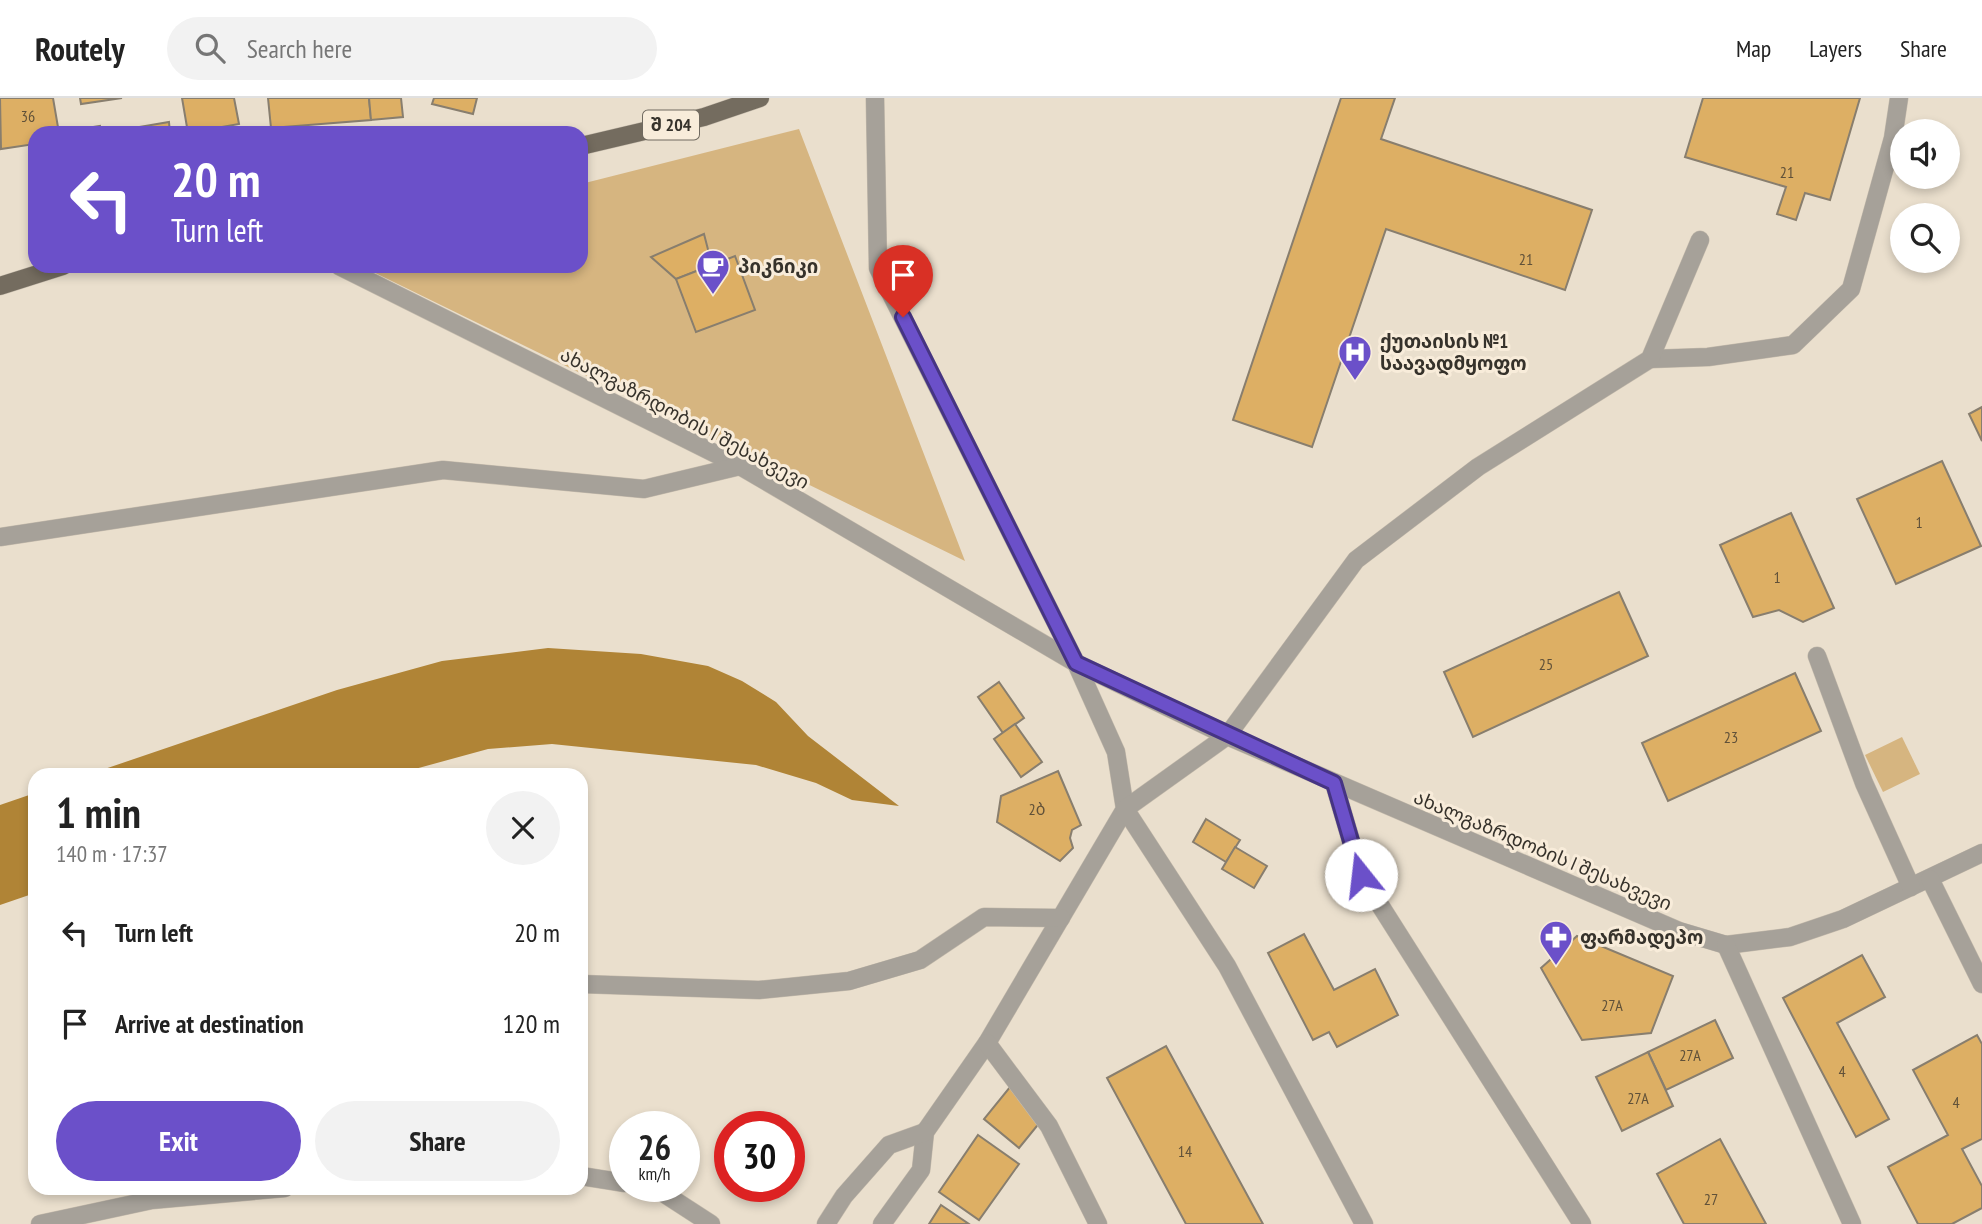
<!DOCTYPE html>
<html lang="en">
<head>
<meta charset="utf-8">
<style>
	body { margin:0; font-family:"PT Sans Narrow","Noto Sans Georgian",sans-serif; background:#f2f2f2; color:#222; height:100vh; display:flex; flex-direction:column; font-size:26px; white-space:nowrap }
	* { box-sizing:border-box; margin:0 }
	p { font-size:23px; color:#767676 }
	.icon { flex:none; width:38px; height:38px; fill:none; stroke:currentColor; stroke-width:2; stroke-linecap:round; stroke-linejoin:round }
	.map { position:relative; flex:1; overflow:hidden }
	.drawer { position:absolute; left:28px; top:670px; width:560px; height:427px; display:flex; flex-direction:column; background:#fff; border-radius:21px; box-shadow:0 4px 10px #0003 }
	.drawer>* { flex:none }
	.hud { position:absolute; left:28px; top:28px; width:560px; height:147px; border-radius:21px; box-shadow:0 4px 10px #0003; background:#6b50c9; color:#fff; overflow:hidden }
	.tools { position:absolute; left:1890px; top:21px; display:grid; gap:14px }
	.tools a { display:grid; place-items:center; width:70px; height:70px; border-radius:50%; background:#fff; box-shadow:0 4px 10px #0003; font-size:35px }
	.speed { position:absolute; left:609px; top:1013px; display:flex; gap:14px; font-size:35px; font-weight:700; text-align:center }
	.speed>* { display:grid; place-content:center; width:91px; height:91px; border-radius:50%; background:#fff; box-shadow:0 4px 10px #0003; line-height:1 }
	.speed small { font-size:18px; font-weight:400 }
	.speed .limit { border:10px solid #d22; background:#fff; color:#111 }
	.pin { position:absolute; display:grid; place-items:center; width:60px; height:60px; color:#fff; margin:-72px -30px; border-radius:50% 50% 50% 0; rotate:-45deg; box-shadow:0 0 7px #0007 }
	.pin .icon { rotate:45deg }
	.me { position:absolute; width:77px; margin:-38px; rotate:344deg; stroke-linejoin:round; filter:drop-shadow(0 0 5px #0008) }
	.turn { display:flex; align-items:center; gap:24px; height:147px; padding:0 28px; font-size:32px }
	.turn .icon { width:91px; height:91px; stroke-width:2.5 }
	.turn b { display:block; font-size:49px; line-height:60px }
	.round { display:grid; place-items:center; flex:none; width:74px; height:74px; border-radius:37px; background:#f2f2f2 }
	.summary { display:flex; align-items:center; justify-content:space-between; height:119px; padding:0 28px }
	h1 { font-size:42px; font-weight:700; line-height:52px }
	.button { display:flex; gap:14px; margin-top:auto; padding:14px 28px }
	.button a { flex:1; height:80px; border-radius:42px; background:#6b50c9; color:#fff; font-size:28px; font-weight:700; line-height:80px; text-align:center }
	.button a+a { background:#f2f2f2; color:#222 }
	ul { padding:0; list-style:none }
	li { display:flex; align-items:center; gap:21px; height:91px; padding:0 28px }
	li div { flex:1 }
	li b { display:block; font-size:26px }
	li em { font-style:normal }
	header { display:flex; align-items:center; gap:42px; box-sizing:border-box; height:98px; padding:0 35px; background:#fff; border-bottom:2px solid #e0e0e0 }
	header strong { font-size:33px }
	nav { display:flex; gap:38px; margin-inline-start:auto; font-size:24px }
	.search { width:490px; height:63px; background:#f2f2f2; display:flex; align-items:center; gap:18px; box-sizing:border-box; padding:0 24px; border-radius:38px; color:#767676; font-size:26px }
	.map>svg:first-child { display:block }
	.green { fill:#d6b580 }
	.water { fill:#b08436 }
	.building { fill:#ddaf64; stroke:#887e6e; stroke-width:2 }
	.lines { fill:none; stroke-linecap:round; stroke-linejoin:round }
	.minor-casing { stroke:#c6bcad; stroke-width:19 }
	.major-casing { stroke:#c6bcad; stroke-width:19 }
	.minor { stroke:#a6a199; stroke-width:18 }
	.major { stroke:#746c5f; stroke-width:18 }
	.route-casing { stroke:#463483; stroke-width:18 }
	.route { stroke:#6b50c9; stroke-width:12 }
	.labels { text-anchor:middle; stroke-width:6; stroke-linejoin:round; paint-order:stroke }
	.number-label { font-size:16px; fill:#605139 }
	.shield { fill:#f8ecda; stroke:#706a60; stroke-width:2 }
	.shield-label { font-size:18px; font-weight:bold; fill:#36322b }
	.poi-label { font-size:19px; font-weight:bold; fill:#36322b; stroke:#f8ecda; text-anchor:start }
	.street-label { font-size:19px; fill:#36322b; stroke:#f8ecda }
</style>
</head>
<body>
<header>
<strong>Routely</strong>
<div class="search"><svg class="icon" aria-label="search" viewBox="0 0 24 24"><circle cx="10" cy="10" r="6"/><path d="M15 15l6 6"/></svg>Search here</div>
<nav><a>Map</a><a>Layers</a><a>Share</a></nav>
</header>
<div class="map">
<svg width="1982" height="1126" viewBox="0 0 1982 1126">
	<rect width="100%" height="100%" fill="#eadfcd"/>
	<g class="green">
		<path d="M799,31L965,463L361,168H581V86Z"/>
		<path d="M1902,639L1920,676L1883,694L1865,657Z"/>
	</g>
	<g class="water">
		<path d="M548,550L641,556L708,568L742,583L776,604L808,638L899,708L852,702L816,685L756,667L552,646L488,651L393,677H87L337,592L442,563Z"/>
		<path d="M35,695V795L0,807V707Z"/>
	</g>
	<g class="building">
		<path d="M0,0H53L59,35H35V46L1,51Z"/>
		<path d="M80,0H122L81,6Z"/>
		<path d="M182,0H234L239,26L188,35Z"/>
		<path d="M268,0H369L371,22L271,30Z"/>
		<path d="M369,0H401L403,19L371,22Z"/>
		<path d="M434,0H477L473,16L432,6Z"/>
		<path d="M1341,0H1395L1381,41L1592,112L1565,192L1386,131L1312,349L1233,322Z"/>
		<path d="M1703,0H1860L1830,102L1805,95L1796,122L1777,116L1786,89L1685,59Z"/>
		<path d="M169,24L170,35H133V30Z"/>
		<path d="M100,28L101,35H75L74,32Z"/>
		<path d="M704,136L712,167L676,181L651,159Z"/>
		<path d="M735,158L755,212L696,234L676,181Z"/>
		<path d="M1982,309V343L1969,316Z"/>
		<path d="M1942,363L1981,448L1896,486L1857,401Z"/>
		<path d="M1791,415L1834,510L1803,524L1779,512L1753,519L1720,447Z"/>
		<path d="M1619,494L1648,558L1473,639L1444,574Z"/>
		<path d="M1795,575L1821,633L1668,703L1642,645Z"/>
		<path d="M999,584L1024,620L1003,635L978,599Z"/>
		<path d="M1015,626L1042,664L1021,679L994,641Z"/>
		<path d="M1058,673L1081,727L1072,732L1070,740L1073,750L1060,763L997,724L1001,698Z"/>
		<path d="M1206,721L1240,742L1226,764L1193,744Z"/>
		<path d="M1235,749L1267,768L1254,790L1222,771Z"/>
		<path d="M1304,836L1334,892L1375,871L1398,917L1337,949L1329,934L1313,942L1268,855Z"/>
		<path d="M1577,838L1673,878L1651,935L1582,942L1541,870Z"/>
		<path d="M1862,857L1885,899L1837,925L1889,1021L1856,1039L1783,900Z"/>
		<path d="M1715,922L1733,960L1666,992L1648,954Z"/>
		<path d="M1977,937L1982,946V1041L1962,1051L1982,1088V1110L1952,1126H1918L1888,1069L1948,1037L1913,972Z"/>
		<path d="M1166,948L1263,1126H1186L1107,980Z"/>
		<path d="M1648,954L1673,1008L1622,1033L1596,979Z"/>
		<path d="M1010,989L1041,1023L1019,1050L984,1021Z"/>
		<path d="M978,1037L1019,1066L979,1122L939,1094Z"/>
		<path d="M1720,1041L1766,1126H1684L1657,1076Z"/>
		<path d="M941,1107L969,1126H929Z"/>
	</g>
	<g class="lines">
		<defs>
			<g id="minor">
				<path d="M875,0L878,170L1076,565L1116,654L1125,711L987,945L925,1034L921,1072L882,1126"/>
				<path d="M339,168L740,368L1076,565L1227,638L1679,833L1726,847L1790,839L1843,821L1982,755"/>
				<path d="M1650,261L1708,259L1793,247L1851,191L1893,40L1899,0"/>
				<path d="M0,439L443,372L644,391L740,368"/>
				<path d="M1817,558L1864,685L1911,789"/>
				<path d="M1334,685L1361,777L1582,1126"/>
				<path d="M1930,781L1982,886"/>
				<path d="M1726,847L1852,1126"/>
				<path d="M581,886L759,892L849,883L920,862L984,819L1061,820"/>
				<path d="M987,945L1049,1028L1098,1126"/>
				<path d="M581,1078L625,1085"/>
				<path d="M642,1088L657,1091L711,1126"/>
				<path d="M40,1126L152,1102L285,1090"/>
				<path d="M826,1126L844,1098L889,1047L925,1034"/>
				<path d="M1364,1126L1227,868L1125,711L1227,638L1356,462L1478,369L1650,261L1700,142"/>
			</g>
			<g id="major">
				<path d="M581,48L704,19L760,0"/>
				<path d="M0,188L63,168"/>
			</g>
		</defs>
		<use href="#minor" class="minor-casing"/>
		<use href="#major" class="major-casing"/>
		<use href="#minor" class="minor"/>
		<use href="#major" class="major"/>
	</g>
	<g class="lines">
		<defs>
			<path id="route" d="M903,219L1076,565L1334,685L1361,777"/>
		</defs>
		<use href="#route" class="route-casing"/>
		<use href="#route" class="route"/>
	</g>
	<defs>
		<symbol id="cafe-pin" viewBox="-11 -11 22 30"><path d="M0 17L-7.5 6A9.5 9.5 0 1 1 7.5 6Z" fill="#6b50c9" stroke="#f8ecda"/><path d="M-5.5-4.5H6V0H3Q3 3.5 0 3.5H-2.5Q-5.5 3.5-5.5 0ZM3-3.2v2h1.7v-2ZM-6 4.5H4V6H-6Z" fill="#fff"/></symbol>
		<symbol id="hospital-pin" viewBox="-11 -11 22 30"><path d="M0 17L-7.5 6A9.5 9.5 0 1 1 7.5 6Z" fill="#6b50c9" stroke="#f8ecda"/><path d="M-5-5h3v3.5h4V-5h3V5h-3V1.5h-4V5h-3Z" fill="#fff"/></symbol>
		<symbol id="pharmacy-pin" viewBox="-11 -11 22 30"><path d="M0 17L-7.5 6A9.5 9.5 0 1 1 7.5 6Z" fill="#6b50c9" stroke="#f8ecda"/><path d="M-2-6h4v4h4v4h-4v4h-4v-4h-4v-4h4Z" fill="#fff"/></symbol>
	</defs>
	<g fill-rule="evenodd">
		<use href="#cafe-pin" x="694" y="149" width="38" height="52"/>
		<use href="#hospital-pin" x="1336" y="235" width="38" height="52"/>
		<use href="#pharmacy-pin" x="1537" y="820" width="38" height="52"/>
	</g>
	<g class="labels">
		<g class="number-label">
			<text x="28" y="24">36</text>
			<text x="1787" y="80">21</text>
			<text x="1526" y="167">21</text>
			<text x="1919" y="430">1</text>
			<text x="1777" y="485">1</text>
			<text x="1546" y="572">25</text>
			<text x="1731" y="645">23</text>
			<text x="1037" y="717">2ბ</text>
			<text x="1612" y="913">27A</text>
			<text x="1690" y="963">27A</text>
			<text x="1842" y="979">4</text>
			<text x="1638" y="1006">27A</text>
			<text x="1956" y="1010">4</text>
			<text x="1185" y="1059">14</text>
			<text x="1711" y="1107">27</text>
		</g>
		<rect class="shield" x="643" y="12.5" width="56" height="29" rx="5"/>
		<g class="shield-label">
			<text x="671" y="33">შ 204</text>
		</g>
		<g class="poi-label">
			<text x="738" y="175">პიკნიკი</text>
			<text x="1380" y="250">ქუთაისის №1<tspan x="1380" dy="22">საავადმყოფო</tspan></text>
			<text x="1580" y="846">ფარმადეპო</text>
		</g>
		<g class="street-label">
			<text transform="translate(685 320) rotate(28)" y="7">ახალგაზრდობის I შესახვევი</text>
			<text transform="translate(1543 752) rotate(23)" y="7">ახალგაზრდობის I შესახვევი</text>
		</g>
	</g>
</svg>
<div class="tools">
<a><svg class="icon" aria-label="sound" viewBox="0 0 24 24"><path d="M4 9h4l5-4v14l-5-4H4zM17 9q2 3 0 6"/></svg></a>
<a><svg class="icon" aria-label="search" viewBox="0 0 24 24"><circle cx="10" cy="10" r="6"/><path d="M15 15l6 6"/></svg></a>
</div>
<div class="speed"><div>26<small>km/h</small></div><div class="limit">30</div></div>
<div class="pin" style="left:903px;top:219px;background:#d93025"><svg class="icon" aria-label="arrive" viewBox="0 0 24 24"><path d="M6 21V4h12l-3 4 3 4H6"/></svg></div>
<svg class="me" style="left:1361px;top:777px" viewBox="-20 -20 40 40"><circle r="19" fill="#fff"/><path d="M0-13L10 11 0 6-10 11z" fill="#6b50c9"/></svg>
<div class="hud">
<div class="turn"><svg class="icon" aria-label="left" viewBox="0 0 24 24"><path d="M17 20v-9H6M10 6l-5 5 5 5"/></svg><div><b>20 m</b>Turn left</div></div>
</div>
<section class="drawer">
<div class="summary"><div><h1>1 min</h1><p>140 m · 17:37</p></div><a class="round"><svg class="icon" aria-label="close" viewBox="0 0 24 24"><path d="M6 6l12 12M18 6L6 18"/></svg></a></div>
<ul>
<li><svg class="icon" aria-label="left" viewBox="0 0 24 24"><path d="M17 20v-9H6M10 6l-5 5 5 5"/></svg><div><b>Turn left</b></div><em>20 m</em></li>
<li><svg class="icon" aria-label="arrive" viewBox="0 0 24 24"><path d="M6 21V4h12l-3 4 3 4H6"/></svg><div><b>Arrive at destination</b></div><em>120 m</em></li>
</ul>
<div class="button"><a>Exit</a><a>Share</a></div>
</section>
</div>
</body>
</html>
